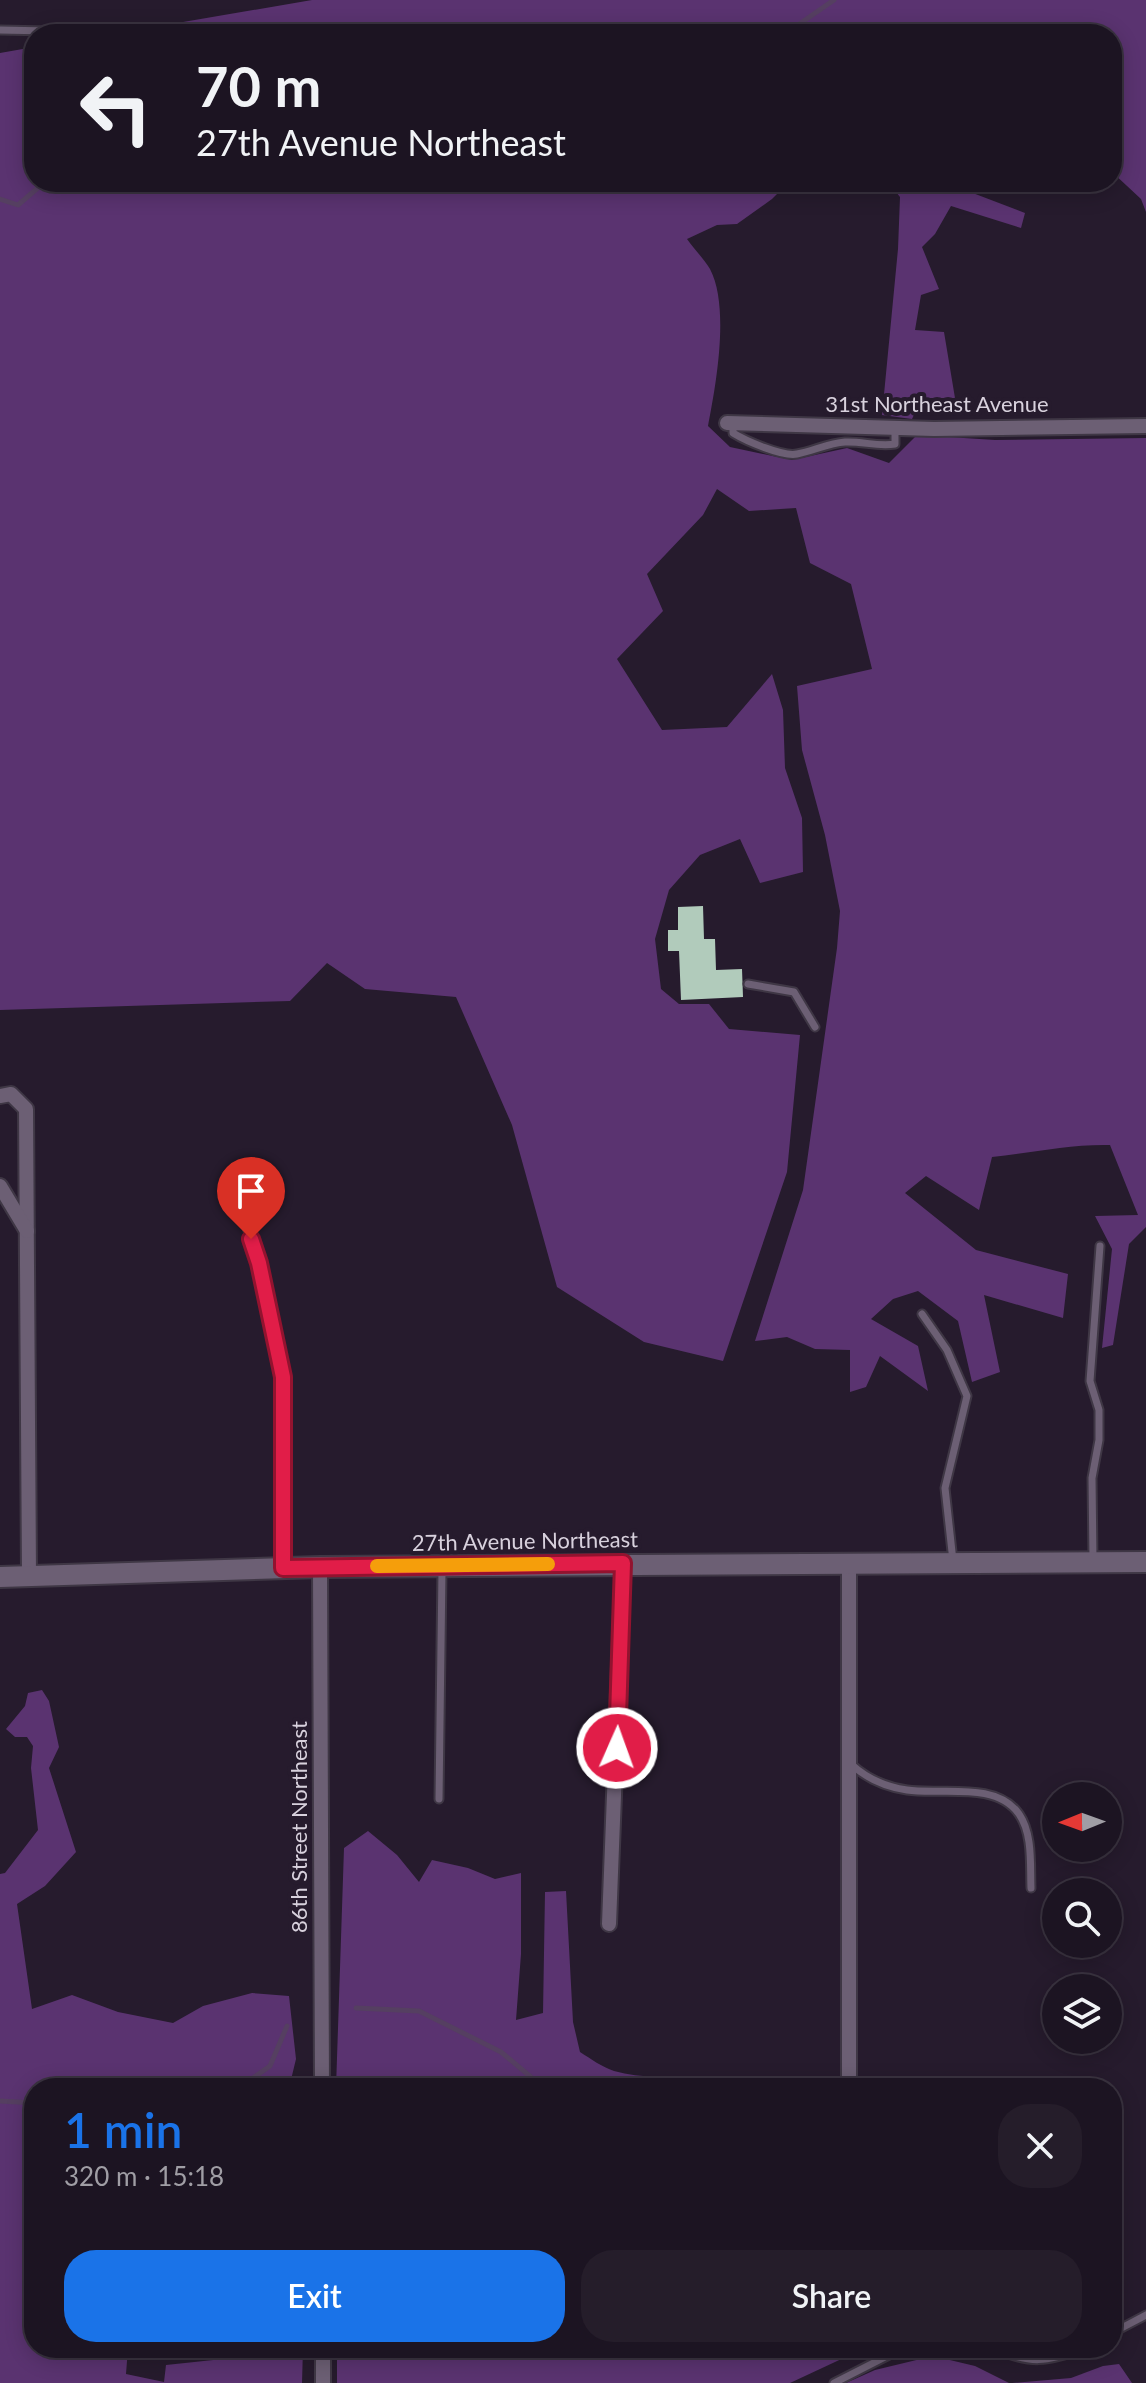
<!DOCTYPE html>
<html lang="en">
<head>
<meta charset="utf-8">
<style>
	body { margin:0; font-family:Lato,sans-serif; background:#251d2a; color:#f1f3f6; height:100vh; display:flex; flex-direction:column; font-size:30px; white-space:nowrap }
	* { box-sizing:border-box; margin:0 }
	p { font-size:26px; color:#a09ea5 }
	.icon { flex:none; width:44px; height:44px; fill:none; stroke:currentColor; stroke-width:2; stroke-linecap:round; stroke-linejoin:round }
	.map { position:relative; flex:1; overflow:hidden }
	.side { position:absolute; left:24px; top:2078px; width:1098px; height:280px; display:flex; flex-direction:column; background:#1c1422; border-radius:32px; box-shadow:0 4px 20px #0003,0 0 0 2px #3a3340 }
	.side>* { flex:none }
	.banner { position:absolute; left:24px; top:24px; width:1098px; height:168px; border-radius:32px; box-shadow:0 4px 20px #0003,0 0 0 2px #3a3340; background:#1c1422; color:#f1f3f6; overflow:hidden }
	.needle { width:52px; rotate:269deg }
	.buttons { position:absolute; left:1042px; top:1782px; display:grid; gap:16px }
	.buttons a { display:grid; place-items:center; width:80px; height:80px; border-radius:50%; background:#1c1422; box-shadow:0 4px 20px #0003,0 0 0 2px #3a3340; font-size:40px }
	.pin { position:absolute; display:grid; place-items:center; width:68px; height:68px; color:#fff; margin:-82px -34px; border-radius:50% 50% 50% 0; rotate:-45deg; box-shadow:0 0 8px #0007 }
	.pin .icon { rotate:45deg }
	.me { position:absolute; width:88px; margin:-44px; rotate:2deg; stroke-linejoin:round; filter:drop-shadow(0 0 6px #0008) }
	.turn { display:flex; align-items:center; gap:28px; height:168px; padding:0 40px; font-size:36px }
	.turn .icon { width:104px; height:104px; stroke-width:2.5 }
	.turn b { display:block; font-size:56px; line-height:68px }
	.round { display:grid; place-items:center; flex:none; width:84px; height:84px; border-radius:32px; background:#251d2a }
	.head { display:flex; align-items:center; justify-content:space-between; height:136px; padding:0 40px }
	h1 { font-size:48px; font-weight:600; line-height:60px; color:#1a73e8 }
	.cta { display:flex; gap:16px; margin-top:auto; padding:16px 40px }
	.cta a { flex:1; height:92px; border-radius:32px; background:#1a73e8; color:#fff; font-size:32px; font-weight:600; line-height:92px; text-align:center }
	.cta a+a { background:#251d2a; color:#f1f3f6 }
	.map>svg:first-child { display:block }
	.green { fill:#5a3370 }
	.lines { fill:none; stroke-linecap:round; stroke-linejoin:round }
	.stream { stroke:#553f61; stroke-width:5 }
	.building { fill:#b1cbbb }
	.lane-casing { stroke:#3f3745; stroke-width:11 }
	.street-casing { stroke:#3f3745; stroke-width:18 }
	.secondary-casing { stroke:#3f3745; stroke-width:24 }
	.lane { stroke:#6c5f74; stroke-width:7 }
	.street { stroke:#6c5f74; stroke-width:14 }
	.secondary { stroke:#6c5f74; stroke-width:20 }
	.route-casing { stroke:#92132f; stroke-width:20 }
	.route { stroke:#e11d48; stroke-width:14 }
	.slow { stroke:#f59e0b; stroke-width:14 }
	.labels { text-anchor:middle; stroke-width:8; stroke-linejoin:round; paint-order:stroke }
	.street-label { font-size:22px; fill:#d8d1dd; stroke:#261b2d }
</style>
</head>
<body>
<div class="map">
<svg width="1146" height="2383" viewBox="0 0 1146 2383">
	<rect width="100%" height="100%" fill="#261b2d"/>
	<g class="green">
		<path d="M312,0H1146V212L1141,199L1112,172V34H113Z"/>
		<path d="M34,47V182H789L772,199L737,224L717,225L687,239C694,249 704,259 710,269C730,307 716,385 708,426L730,447L792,460L847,448L889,463L917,435L995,440L1146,438V1227L1129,1244L1113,1345L1102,1348L1112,1249L1095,1216L1138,1215L1110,1145C1070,1144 1032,1153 992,1157L979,1210L926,1176L905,1193L976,1250L1068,1274L1063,1318L984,1295L1000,1372L972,1382L958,1321L918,1291L893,1299L871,1319L918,1346L928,1391L880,1356L866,1387L850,1392V1350L815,1349L787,1337L755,1341L803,1190L837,948L840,911L825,835L802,750L797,686L872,669L851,584L810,563L796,508L749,511L717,489L703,515L647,574L663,611L617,659L662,730L727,727L772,674L783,710L785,768L802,818L803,872L760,883L740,839L700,855L669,890L655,939L661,989L679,1004H709L729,1029L800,1035L787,1172L723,1361L644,1342L557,1287L512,1125L456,997L365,989L327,963L290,1001L0,1010V53Z"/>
		<path d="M888,182H959L957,187L1025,213L1021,228L951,206L935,234L922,247L939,289L921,295L915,330L944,332L955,398H922L912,419L882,415L898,249L900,197Z"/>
		<path d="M42,1690L49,1701L59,1747L49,1768L76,1852L45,1886L17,1904L32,2009L72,1995L118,2012L173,2023L203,2006L252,1993L289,1996L296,2059L289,2088H34V2348H128L126,2374L164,2382L166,2365L251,2356L250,2348H303L302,2383H0V1874L5,1873L38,1830L31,1768L33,1746L27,1737H15L6,1729L25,1706L28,1693Z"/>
		<path d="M368,1831L397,1855L419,1882L432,1860L468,1868L495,1879L521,1873V1954L516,2020L543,2013L545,1892L566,1891L573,2022L580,2052C591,2059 602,2067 614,2071C642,2079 671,2075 698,2083L697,2088H336L344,1848Z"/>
		<path d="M337,2348H865L790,2383H337Z"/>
		<path d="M933,2356L975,2366L1009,2383H846L875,2370Z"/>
		<path d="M1119,2364L1132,2383H1012L1071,2378L1103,2366Z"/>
	</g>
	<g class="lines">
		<g class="stream">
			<path d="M785,34L834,0"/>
			<path d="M0,199L18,205L40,186L56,189L63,182"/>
			<path d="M356,2008L419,2011L501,2052L544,2088"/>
			<path d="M239,2088L270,2066L287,2026"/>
			<path d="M0,2101L34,2103"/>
		</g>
	</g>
	<path class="building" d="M703,906L704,939H715L716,970L742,969L743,997L681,1000L679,951H668V930H678V907Z"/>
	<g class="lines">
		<defs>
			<g id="lane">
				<path d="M0,30L49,31"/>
				<path d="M733,424V433C746,441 783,457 797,454C813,451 829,443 845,442C862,441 878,447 895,444V428"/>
				<path d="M748,984L794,992L815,1027"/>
				<path d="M243,1216L259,1263L283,1377V1566"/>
				<path d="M922,1314L947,1350L967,1396L945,1488L953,1561"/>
				<path d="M1093,1560L1092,1478L1099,1440V1410L1090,1381L1100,1246"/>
				<path d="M851,1764C866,1778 886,1787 907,1790C941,1795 996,1781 1019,1814C1033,1834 1030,1865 1031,1888"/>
				<path d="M439,1799L442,1570"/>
				<path d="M1112,2333L1146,2315"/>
				<path d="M993,2348C1031,2365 1046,2362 1085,2348"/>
				<path d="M834,2383L891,2354L908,2348"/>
			</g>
			<g id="street">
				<path d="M727,423L934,429L1146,426"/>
				<path d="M0,1096L11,1094L26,1109L29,1576"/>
				<path d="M0,1186L27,1231"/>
				<path d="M320,1567L322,2088"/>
				<path d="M609,1924L623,1563"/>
				<path d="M849,2088V1564"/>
				<path d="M323,2348V2383"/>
			</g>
			<path id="secondary" d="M0,1577L320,1567L1146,1562"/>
		</defs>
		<use href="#lane" class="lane-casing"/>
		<use href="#street" class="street-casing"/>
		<use href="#secondary" class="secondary-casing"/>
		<use href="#lane" class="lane"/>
		<use href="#street" class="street"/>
		<use href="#secondary" class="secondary"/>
	</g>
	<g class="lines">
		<defs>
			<path id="route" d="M251,1239L259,1263L283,1377V1568L623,1563L617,1748"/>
		</defs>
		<use href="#route" class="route-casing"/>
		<use href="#route" class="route"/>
		<path class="slow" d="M377,1566L548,1564"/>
	</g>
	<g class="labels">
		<g class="street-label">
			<text x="937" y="412">31st Northeast Avenue</text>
			<text transform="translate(525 1541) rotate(-1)" y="8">27th Avenue Northeast</text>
			<text transform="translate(299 1827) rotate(-90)" y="8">86th Street Northeast</text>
		</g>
	</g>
</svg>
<div class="buttons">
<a><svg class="needle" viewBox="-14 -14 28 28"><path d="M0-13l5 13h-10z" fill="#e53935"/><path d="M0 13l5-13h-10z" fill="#a09ea5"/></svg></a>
<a><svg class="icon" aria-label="search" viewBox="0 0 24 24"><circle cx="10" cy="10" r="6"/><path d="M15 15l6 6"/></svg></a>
<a><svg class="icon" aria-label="layers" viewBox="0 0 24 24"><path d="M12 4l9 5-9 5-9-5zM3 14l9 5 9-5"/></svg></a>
</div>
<div class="pin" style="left:251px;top:1239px;background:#d93025"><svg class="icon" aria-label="arrive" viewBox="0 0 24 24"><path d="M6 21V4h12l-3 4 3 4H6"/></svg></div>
<svg class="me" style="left:617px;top:1748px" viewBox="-20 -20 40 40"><circle r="17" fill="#e11d48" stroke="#fff" stroke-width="3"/><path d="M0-11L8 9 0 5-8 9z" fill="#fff"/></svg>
<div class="banner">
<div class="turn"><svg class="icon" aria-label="left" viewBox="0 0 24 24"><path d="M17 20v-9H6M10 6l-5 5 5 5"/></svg><div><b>70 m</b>27th Avenue Northeast</div></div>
</div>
<section class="side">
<div class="head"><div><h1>1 min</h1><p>320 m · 15:18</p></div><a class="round"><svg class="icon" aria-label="close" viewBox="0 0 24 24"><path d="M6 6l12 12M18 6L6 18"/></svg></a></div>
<div class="cta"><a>Exit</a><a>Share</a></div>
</section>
</div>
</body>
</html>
